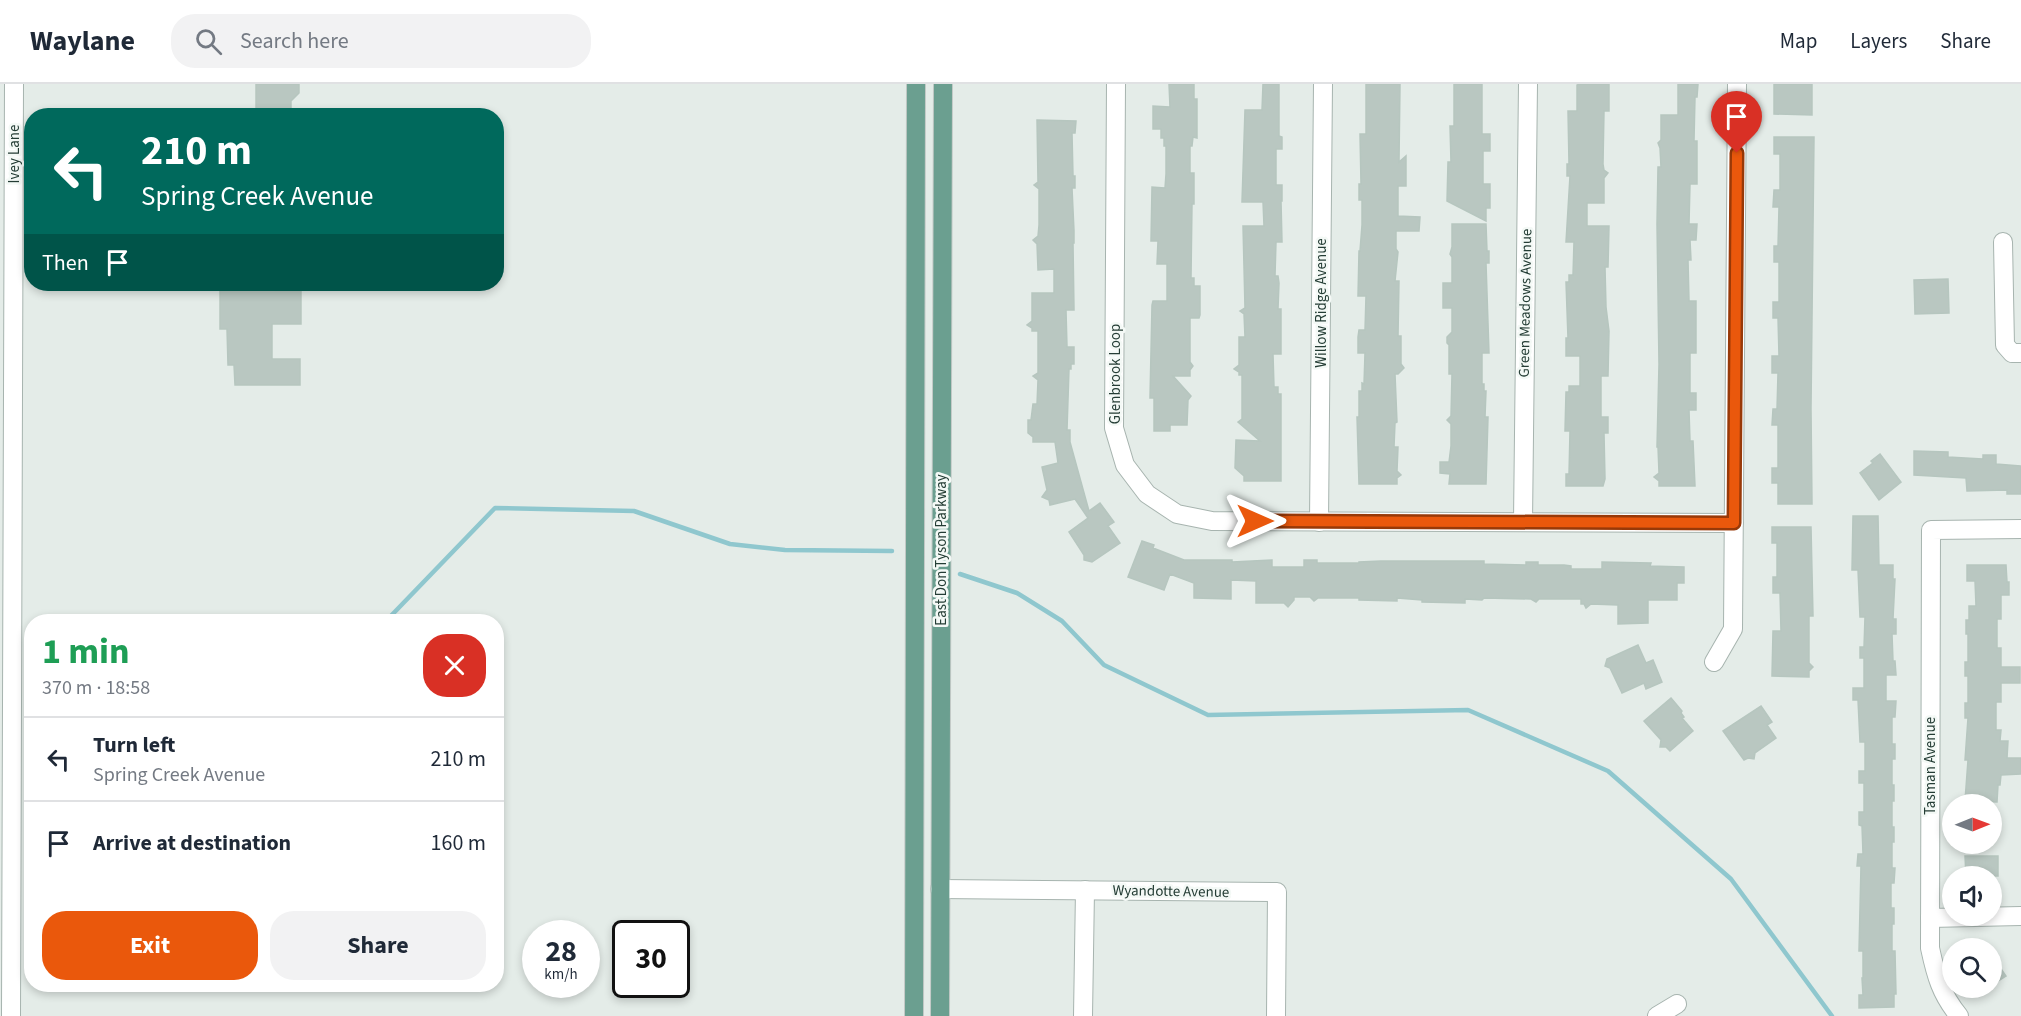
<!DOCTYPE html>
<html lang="en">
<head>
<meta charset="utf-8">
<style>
	body { margin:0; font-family:"Source Sans 3",sans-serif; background:#f2f2f3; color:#1f2937; height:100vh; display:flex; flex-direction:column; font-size:22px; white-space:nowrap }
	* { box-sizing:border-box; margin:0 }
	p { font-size:20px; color:#747a83 }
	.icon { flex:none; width:33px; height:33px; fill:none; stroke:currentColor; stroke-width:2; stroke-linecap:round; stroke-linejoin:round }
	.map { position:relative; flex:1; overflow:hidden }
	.details { position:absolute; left:24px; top:530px; width:480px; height:378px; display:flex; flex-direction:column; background:#fff; border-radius:24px; box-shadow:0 3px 9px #0003 }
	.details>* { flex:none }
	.hud { position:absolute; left:24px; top:24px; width:480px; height:183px; border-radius:24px; box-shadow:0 3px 9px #0003; background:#00695c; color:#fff; overflow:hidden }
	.needle { width:39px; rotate:89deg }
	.tools { position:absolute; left:1942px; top:710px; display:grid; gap:12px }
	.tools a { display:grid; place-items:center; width:60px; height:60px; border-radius:50%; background:#fff; box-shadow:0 3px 9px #0003; font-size:30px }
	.speed { position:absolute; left:522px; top:836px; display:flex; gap:12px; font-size:30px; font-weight:700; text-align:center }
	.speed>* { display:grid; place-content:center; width:78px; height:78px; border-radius:50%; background:#fff; box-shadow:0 3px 9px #0003; line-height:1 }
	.speed small { font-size:15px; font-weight:400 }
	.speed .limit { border:3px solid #111; border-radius:9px; background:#fff; color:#111 }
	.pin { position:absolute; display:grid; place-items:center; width:51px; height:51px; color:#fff; margin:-62px -26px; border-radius:50% 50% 50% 0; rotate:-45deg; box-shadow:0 0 6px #0007 }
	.pin .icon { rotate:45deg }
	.me { position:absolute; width:66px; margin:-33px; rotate:90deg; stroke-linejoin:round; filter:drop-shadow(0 0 4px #0008) }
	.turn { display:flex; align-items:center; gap:21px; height:126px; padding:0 18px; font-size:27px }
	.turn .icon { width:78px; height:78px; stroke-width:2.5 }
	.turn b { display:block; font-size:42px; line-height:51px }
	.then { display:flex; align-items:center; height:57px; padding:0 18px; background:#0003; gap:12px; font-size:22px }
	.round { display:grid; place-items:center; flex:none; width:63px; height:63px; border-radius:24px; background:#f2f2f3 }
	.head { display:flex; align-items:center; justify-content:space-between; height:102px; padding:0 18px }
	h1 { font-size:36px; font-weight:700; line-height:45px; color:#1e9e55 }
	.action { display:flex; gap:12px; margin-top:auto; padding:12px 18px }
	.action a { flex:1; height:69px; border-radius:24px; background:#ea580c; color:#fff; font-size:24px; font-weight:700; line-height:69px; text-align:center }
	.action a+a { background:#f2f2f3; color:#1f2937 }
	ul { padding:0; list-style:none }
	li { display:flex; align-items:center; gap:18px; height:84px; padding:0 18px; border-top:2px solid #e0e1e3 }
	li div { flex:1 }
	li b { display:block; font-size:22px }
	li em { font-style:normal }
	header { display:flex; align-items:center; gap:36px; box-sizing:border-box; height:84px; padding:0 30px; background:#fff; border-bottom:2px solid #e0e1e3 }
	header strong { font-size:28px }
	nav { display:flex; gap:33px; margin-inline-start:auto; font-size:21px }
	.search { width:420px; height:54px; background:#f2f2f3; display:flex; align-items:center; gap:15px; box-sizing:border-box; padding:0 21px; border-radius:24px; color:#747a83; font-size:22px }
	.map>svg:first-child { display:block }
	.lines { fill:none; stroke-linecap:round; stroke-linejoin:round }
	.stream { stroke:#8fc7ce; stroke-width:4.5 }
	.building { fill:#b9c7c1; stroke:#b6c6bf; stroke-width:1.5 }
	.minor-casing { stroke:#a7b4af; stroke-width:20 }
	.major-casing { stroke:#c2c9c6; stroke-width:20 }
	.minor { stroke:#fff; stroke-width:18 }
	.major { stroke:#6b9f90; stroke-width:18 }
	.route-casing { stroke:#983908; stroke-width:15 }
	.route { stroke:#ea580c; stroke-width:10 }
	.labels { text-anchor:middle; stroke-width:5; stroke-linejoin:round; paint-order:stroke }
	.street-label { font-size:15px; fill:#243d35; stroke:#f4f9f6 }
</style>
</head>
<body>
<header>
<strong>Waylane</strong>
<div class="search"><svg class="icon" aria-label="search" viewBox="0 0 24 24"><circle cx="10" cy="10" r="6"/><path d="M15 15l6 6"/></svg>Search here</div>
<nav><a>Map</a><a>Layers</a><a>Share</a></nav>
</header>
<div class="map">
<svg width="2021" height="932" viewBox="0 0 2021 932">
	<rect width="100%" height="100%" fill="#e4ece8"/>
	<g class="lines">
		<g class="stream">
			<path d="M960,490L1017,509L1062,537L1104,581L1208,631L1468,626L1608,687L1731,795L1832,932"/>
			<path d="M386,537L495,424L634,427L730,460L785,466L892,467"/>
		</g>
	</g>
	<g class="building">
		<path d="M256,0H299V9L291,17V32H256Z"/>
		<path d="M1169,0H1194V15H1197V54L1193,53L1192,62H1190V89H1194V120H1192L1191,194H1194V202H1200V231L1199,234H1190V278L1193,282L1190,286V292H1173L1191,312L1188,316L1187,341H1170V347H1154V314H1150L1152,221L1153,217H1167V180H1157L1158,157H1151L1152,103L1165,104L1166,90V62H1164V54H1161V45H1153V22L1170,23Z"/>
		<path d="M1263,0H1279V52L1282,53V65H1276V101H1282V117H1281L1282,158H1276L1275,192H1278L1279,199L1278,225H1281V270H1273L1274,303H1278V310H1281V397H1244V392L1235,384L1236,356L1260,357L1238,338L1242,335V291H1239V288L1234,285L1239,281V253H1245L1244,230L1240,227L1245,224L1243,142H1264L1263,118H1242L1245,26H1262Z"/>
		<path d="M1366,0H1400L1399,78L1406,72V102H1398V132L1420,133L1419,147H1396V165L1398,168L1395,197H1399L1398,252H1401V280L1404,284L1398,290H1395L1397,338L1395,339L1394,363H1398L1397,387L1401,391L1397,394V400H1359L1357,333H1359V307H1362V299L1364,300L1365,269H1358V253L1359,246H1365L1366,212H1358L1359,167H1360L1362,141V116H1359V100H1361L1360,50H1366Z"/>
		<path d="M1454,0H1482V50H1490V67H1483V100H1490V124H1486V137L1447,117L1448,78H1451L1450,42H1454Z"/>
		<path d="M1580,0H1609V27H1604L1603,80L1604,86L1608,89L1604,94V119H1587V142H1609L1608,183H1605L1606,223L1609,247L1608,292H1601V333H1608V349H1604L1605,395L1603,402H1566V390H1569L1570,347H1565L1566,308H1569V302H1580V272H1566V254H1568L1566,198H1569V191H1573L1574,158H1566L1570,92H1567V80H1569L1568,27H1577V1Z"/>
		<path d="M1678,0H1698L1697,13H1695L1694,57H1697V100H1690L1689,140H1697L1696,156H1690L1691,176H1688L1689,217H1696V269H1690V309H1696V326H1689L1690,357H1693L1695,402H1659V397L1654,393L1659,389L1658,363H1657L1659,280L1657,140L1658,83H1661L1660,64L1658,59L1661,56V31H1678Z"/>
		<path d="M1774,0H1812V31L1774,30Z"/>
		<path d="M1037,36L1076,37L1075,49H1072L1073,92H1075V104H1072L1074,147V159H1073L1074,226H1066L1067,263H1074V280H1071V285H1069L1067,346H1070V358L1089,427L1100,419L1114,438L1108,442L1120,459L1092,478L1084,476V471L1069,448L1088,434L1075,415L1050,421L1049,416L1042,413L1047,406L1042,383L1058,379L1055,358H1033V353L1028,349V336H1031L1033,320H1037L1038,296L1033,292L1038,289V247H1032V244L1027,241L1032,237V209H1054V185L1038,186L1037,160L1033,156L1038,152L1039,141V105L1034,101L1038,98Z"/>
		<path d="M1774,53H1814L1811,325L1812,420H1778V399H1772V384H1778V341H1772L1773,325H1777L1778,289H1772V272H1779L1778,234H1773V218H1779V178H1774V162H1778L1779,123H1773L1774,106H1780V70H1774Z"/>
		<path d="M1452,140H1486L1487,167H1489V179H1486L1489,269H1482V300H1484V307H1486L1485,333H1488L1486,400H1449L1450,390L1440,389V378H1449L1451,362V340L1447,336L1451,332L1452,290H1449V261L1447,259V253L1452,248V224H1443V199H1452V173L1450,170L1452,163Z"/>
		<path d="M1948,195L1949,229L1915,230L1914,196Z"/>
		<path d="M220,200H275V207H301V240H272V275H300V301H235L234,281H228L227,245H220Z"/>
		<path d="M1914,367L1948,368V373L1983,375V371H1996V380L2021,382V410H2007V406L1967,407L1966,394L1914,391Z"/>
		<path d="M1880,370L1901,398L1879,416L1860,389L1873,379L1871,377Z"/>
		<path d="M1853,432H1878L1879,481H1893V495H1895L1893,535H1896V550H1892L1893,577H1895L1896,591H1886V617H1896L1895,633H1892V660H1895V675H1892V701H1894V717H1892V743H1894V758H1892V784H1895L1894,799H1891V824H1894V840H1892V867H1895L1896,910H1894V923L1859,924V911H1863L1862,894H1863V867H1859L1861,782H1857L1858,770H1863L1862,742L1859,741V728H1864V699H1859V687H1865V658H1860L1858,616H1853V604H1864V574H1860V563H1864L1865,533H1860L1858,486H1852Z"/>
		<path d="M1772,443H1811L1813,532H1809V579L1813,583L1809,587V593L1772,592L1773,547H1781L1780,509H1773V493H1777V459H1772Z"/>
		<path d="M1142,457L1154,461L1153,464L1184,476H1232V478L1272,476V483H1304V476H1317V479H1359V478L1381,477H1484V480L1526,481V478H1538V481H1564L1571,482V485H1602V478L1651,479L1650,482L1684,483V499H1677V516H1648V539L1618,540V521L1591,520L1586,524L1584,520H1581V515H1539L1536,518L1531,515L1484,514L1482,516L1465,515V519L1422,518V516L1397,514V517L1359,516V514H1318L1314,517L1310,513H1294V516L1288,523L1284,519H1256V497L1231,496V515L1194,514V499L1170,490L1164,506L1128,493Z"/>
		<path d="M1967,481H2006L2007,498H2009V511H2001V535H1997V564H2001V583H2020V599H2001V618H1996V646H2001L2000,657H2008L2007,674H2021V690L2001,691L2000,701H1998L1997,718L1965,717L1968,676H1965L1968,634H1965V619H1968V592H1965V578H1968V550H1966V536H1969V522H1976L1975,497H1967Z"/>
		<path d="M1638,561L1646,579L1653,576L1662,598L1646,605L1644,599L1622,609L1610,584L1605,582L1607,575Z"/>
		<path d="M1671,614L1682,627L1681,629L1684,633L1682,634L1693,647L1670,667L1666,663H1660L1661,656L1644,637Z"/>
		<path d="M1761,622L1772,638L1767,641L1776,654L1755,669L1754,675L1748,674L1744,676L1723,647Z"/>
		<path d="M1965,772H1998V792H1966Z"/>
		<path d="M1992,872L2006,892L1992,901Z"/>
	</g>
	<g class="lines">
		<defs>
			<g id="minor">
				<path d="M1116,0L1114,344L1125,381L1147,410L1177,430L1212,437L1734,439"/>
				<path d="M2003,158L2005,261L2012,269H2021"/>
				<path d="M1319,438L1323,0"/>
				<path d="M1523,438L1528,0"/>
				<path d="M1714,578L1733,545L1737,0"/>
				<path d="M940,805L1277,808L1276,932"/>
				<path d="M1930,834L2021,832"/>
				<path d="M11,932L14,0"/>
				<path d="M1083,932L1085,806"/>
				<path d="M1657,932L1677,920"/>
				<path d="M1959,932C1941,910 1936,892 1930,864L1931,446L2021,445"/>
			</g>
			<g id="major">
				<path d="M914,932L916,0"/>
				<path d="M940,932L943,0"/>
			</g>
		</defs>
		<use href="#minor" class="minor-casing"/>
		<use href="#major" class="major-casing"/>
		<use href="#minor" class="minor"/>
		<use href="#major" class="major"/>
	</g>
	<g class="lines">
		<defs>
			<path id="route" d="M1255,437L1734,439L1737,69"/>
		</defs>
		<use href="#route" class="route-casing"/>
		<use href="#route" class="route"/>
	</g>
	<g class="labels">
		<g class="street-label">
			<text transform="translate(14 70) rotate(-90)" y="5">Ivey Lane</text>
			<text transform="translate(1321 219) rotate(-90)" y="5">Willow Ridge Avenue</text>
			<text transform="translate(1525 219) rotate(-89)" y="5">Green Meadows Avenue</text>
			<text transform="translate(1115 290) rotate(-90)" y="5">Glenbrook Loop</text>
			<text transform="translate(941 466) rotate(-90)" y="5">East Don Tyson Parkway</text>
			<text transform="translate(1930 682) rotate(-90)" y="5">Tasman Avenue</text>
			<text transform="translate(1171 807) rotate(1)" y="5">Wyandotte Avenue</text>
		</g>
	</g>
</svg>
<div class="tools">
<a><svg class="needle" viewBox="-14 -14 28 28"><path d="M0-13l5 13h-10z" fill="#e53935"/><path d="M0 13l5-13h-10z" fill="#747a83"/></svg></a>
<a><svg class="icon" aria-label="sound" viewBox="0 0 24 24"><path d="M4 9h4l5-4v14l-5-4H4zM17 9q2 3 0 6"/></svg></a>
<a><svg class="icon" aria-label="search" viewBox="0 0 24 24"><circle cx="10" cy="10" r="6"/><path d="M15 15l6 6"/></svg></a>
</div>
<div class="speed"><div>28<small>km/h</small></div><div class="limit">30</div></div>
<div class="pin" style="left:1737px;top:69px;background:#d93025"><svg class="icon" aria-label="arrive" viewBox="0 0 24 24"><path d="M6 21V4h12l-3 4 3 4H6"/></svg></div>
<svg class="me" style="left:1255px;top:437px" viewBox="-20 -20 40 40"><path d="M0-17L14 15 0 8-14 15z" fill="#ea580c" stroke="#fff" stroke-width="4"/></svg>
<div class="hud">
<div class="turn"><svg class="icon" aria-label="left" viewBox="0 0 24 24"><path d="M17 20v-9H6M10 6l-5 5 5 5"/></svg><div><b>210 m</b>Spring Creek Avenue</div></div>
<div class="then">Then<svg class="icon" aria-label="arrive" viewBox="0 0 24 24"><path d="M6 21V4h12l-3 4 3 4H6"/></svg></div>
</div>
<section class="details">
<div class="head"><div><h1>1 min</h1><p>370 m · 18:58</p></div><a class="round" style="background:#d93025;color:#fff"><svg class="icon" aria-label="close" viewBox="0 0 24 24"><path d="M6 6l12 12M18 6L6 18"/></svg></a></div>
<ul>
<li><svg class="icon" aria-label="left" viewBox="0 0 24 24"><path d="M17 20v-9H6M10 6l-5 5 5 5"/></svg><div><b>Turn left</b><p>Spring Creek Avenue</p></div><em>210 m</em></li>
<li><svg class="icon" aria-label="arrive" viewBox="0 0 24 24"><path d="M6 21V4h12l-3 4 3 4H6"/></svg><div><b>Arrive at destination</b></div><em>160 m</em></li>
</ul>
<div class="action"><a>Exit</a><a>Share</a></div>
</section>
</div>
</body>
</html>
